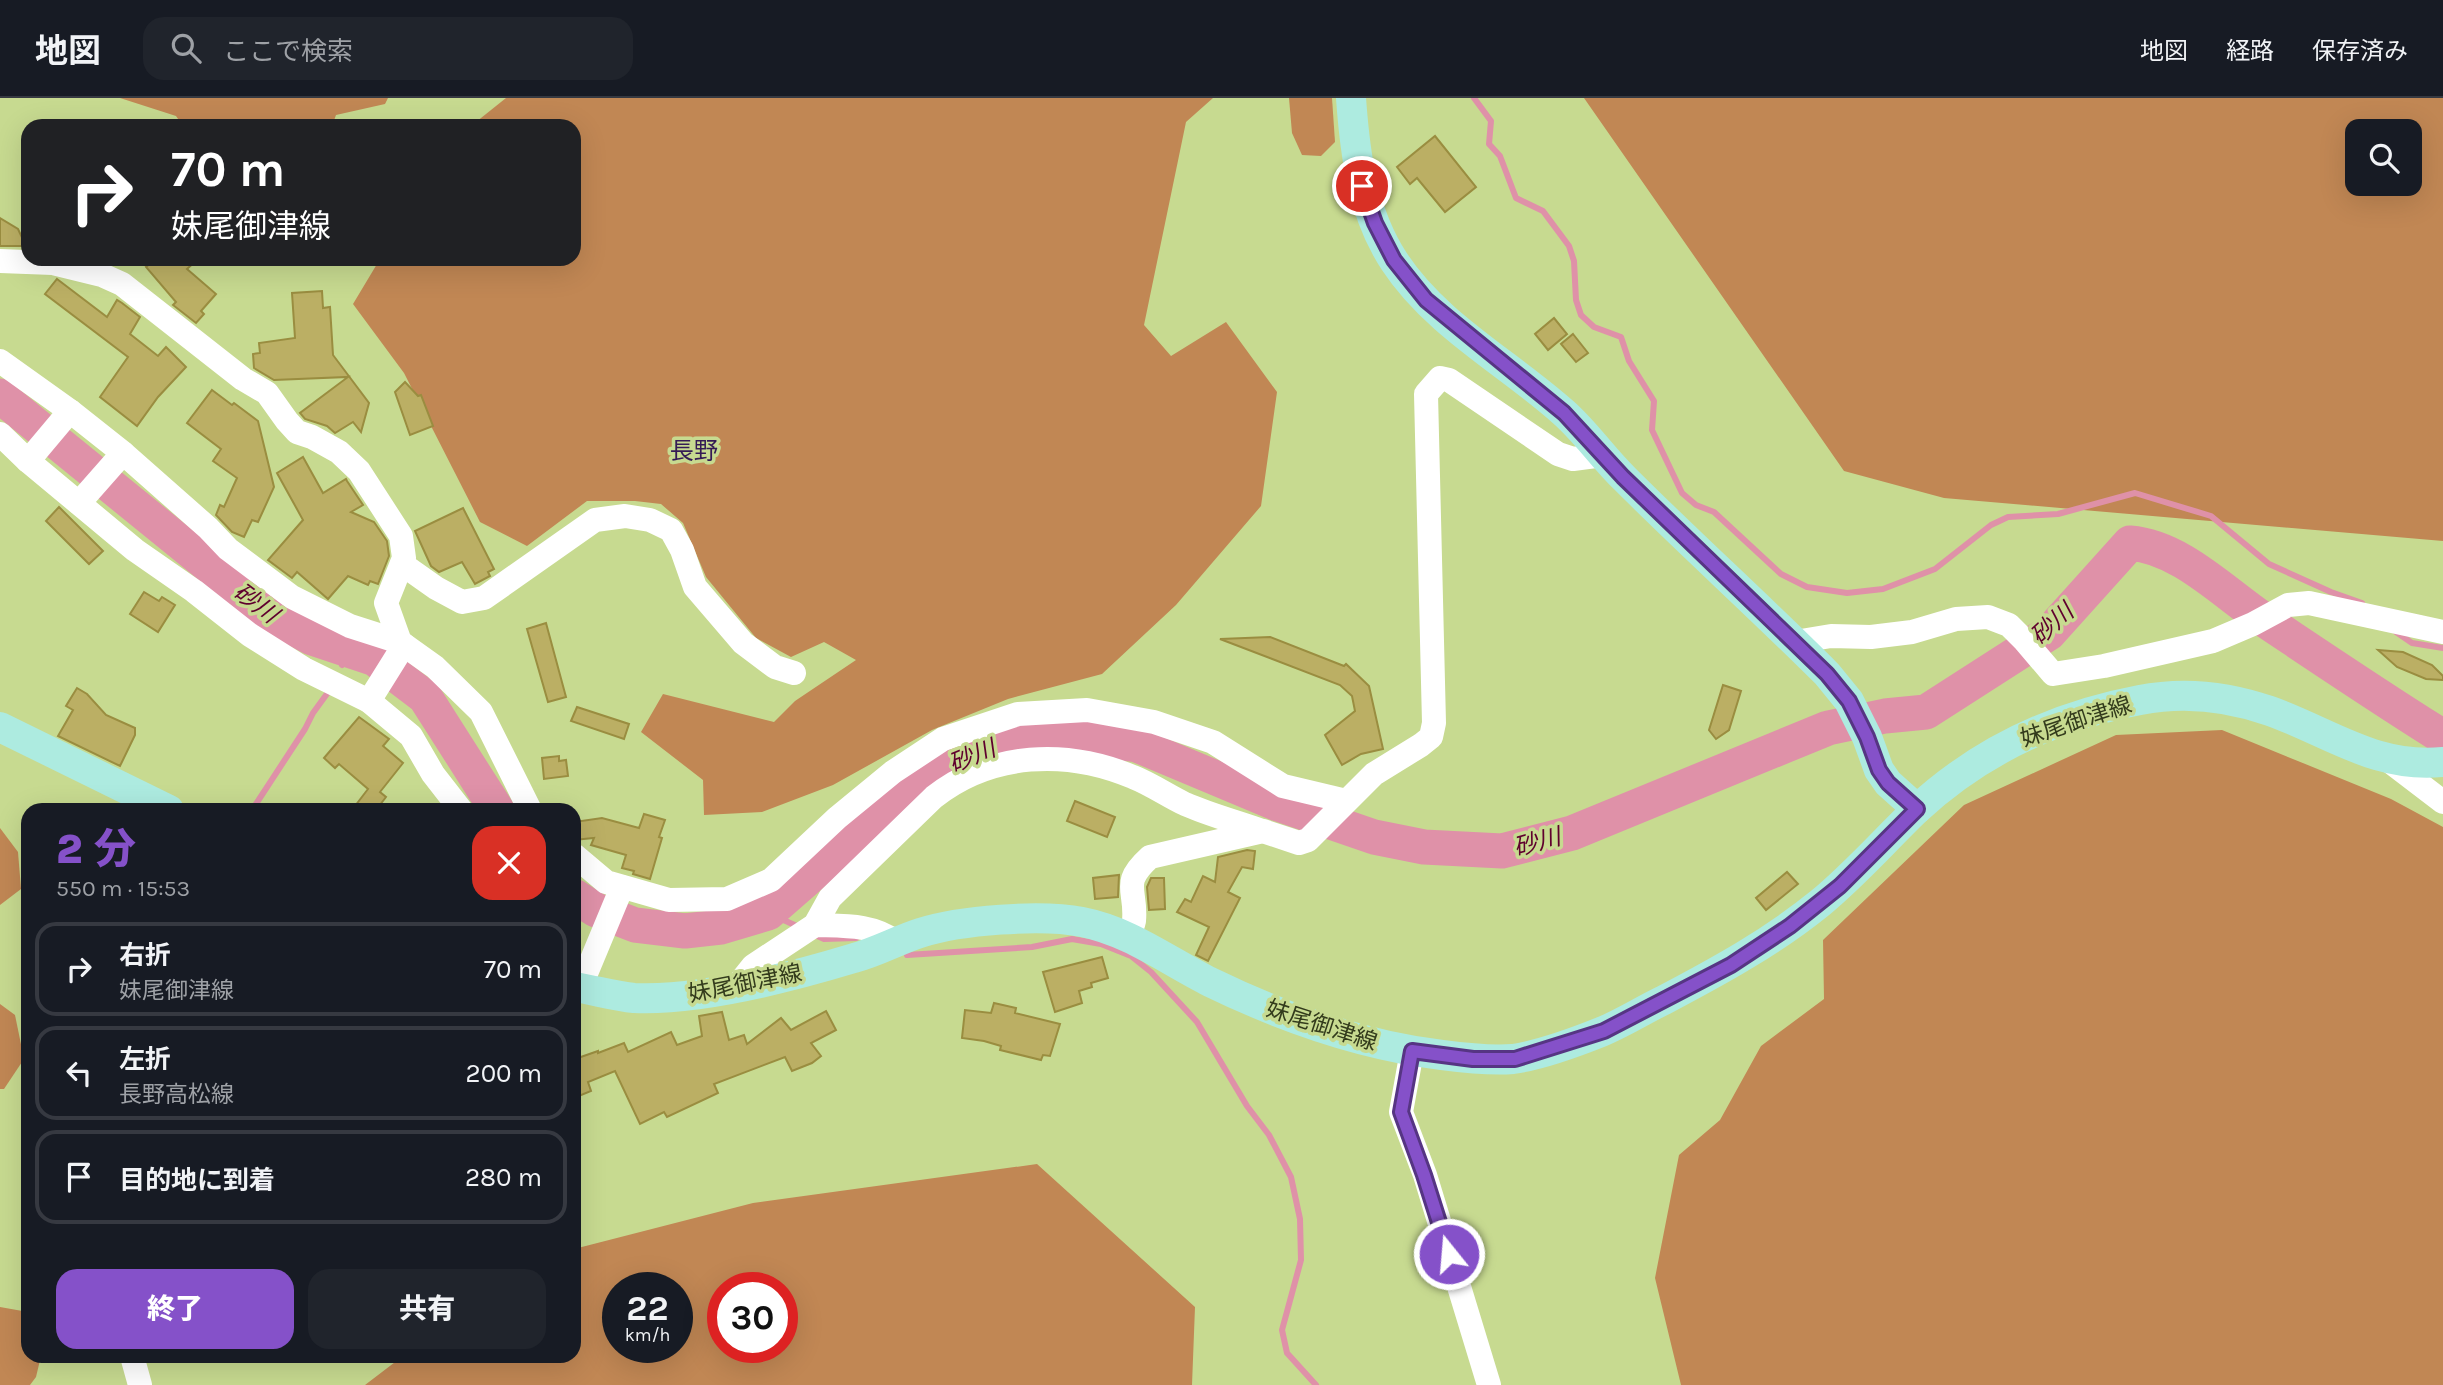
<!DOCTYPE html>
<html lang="ja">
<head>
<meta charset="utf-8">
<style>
	body { margin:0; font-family:Karla,"Noto Sans JP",sans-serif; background:#20242c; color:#f1f3f6; height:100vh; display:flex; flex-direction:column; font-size:26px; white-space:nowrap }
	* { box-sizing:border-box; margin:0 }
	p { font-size:23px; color:#9ea1a6 }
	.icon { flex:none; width:38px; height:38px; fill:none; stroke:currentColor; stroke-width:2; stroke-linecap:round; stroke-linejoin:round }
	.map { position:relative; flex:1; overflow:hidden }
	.drawer { position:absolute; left:21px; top:705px; width:560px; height:560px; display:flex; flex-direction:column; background:#171b24; border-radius:21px; box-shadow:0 7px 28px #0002 }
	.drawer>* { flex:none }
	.banner { position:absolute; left:21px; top:21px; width:560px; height:147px; border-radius:21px; box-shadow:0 7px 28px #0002; background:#202124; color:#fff; overflow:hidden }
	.fabs { position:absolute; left:2345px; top:21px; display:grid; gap:14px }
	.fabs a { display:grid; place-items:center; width:77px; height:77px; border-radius:14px; background:#171b24; box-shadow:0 7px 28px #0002; font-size:35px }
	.speed { position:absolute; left:602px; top:1174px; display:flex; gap:14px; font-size:35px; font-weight:700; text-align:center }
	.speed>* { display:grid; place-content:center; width:91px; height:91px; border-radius:50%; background:#171b24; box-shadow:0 7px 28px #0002; line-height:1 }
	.speed small { font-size:18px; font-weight:400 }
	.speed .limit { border:10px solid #d22; background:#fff; color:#111 }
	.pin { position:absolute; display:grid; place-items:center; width:60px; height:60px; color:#fff; margin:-30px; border:4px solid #fff; border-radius:50%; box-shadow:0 2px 7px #0007 }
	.me { position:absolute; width:77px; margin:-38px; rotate:343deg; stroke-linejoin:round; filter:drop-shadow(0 0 5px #0008) }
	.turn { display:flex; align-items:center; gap:24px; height:147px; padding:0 35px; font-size:32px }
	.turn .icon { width:91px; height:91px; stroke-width:2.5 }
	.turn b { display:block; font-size:49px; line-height:60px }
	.round { display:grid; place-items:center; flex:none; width:74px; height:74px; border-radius:21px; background:#20242c }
	.summary { display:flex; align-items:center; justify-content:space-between; height:119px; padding:0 35px }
	h1 { font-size:42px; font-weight:800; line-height:52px; color:#8551c9 }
	.cta { display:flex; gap:14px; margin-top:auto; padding:14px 35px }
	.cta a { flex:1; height:80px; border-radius:21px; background:#8551c9; color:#fff; font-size:28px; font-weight:800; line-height:80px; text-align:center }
	.cta a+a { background:#20242c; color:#f1f3f6 }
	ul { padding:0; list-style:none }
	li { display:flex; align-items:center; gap:21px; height:94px; margin:0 14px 10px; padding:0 21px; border:4px solid #363941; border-radius:21px }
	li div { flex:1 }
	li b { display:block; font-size:26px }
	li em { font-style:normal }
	header { display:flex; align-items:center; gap:42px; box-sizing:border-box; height:98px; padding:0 35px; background:#171b24; border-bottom:2px solid #363941 }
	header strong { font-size:33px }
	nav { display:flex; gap:38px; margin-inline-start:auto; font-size:24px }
	.search { width:490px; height:63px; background:#20242c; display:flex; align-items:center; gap:18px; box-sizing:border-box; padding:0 24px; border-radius:21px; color:#9ea1a6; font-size:26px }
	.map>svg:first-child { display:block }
	.forest { fill:#c18754; fill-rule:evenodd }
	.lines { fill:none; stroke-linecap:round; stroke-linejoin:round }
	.stream { stroke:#df91a8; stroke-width:6 }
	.river { stroke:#df91a8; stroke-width:35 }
	.building { fill:#bbaf64; stroke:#9a8d40; stroke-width:2 }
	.minor { stroke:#fff; stroke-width:24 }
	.major { stroke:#adebe0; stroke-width:30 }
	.route-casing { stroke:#563583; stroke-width:18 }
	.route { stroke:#8551c9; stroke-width:12 }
	.labels { text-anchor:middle; stroke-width:7; stroke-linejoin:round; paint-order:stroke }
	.street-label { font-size:23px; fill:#333b1c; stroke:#c7da90 }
	.neighbourhood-label { font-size:24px; fill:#351b55; stroke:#c7da90 }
	.water-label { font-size:24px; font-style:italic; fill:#5f002e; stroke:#c7da90 }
</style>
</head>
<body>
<header>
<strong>地図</strong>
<div class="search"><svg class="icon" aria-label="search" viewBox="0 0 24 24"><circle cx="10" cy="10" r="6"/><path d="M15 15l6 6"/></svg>ここで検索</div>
<nav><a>地図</a><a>経路</a><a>保存済み</a></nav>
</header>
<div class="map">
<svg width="2443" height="1287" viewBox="0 0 2443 1287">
	<rect width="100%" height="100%" fill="#c7da90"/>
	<g class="forest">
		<path d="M120,0H388L385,6L336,17L332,28H183L176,18Z"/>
		<path d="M506,0H1213L1186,24L1144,227L1171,258L1226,224L1277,294L1261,408L1176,507L1102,576L1008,601L932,632L833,687L762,714L704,717L703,682L641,634L663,596L774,624L795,603L856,562L824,544L791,559L756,540L706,479L683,425L661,406L635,403H587L527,448L480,424L404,275L353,206L380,161H574V28H471Z"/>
		<path d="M1289,0H1332L1335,44L1321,58L1302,57L1292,35Z"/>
		<path d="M1584,0H2443V443L1944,400L1844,373ZM2410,33V86H2357V33Z"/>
		<path d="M2222,632L2391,701L2443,729V1287H1681L1655,1180L1679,1057L1720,1022L1761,948L1824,901L1823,842L1964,707L2116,637Z"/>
		<path d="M0,730L18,754L21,791L0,807Z"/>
		<path d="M0,906L15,917L24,961L4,991H0Z"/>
		<path d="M1037,1066L1195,1209L1192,1287H365L403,1258H574V1151L753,1105ZM618,1190H677V1250H618ZM723,1190H782V1250H723Z"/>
		<path d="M0,1209L28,1214V1258H41L36,1279L30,1287H0Z"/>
	</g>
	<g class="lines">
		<g class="stream">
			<path d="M1474,0L1491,23L1489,46L1500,58L1516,100L1543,113L1569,148L1574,163L1576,202L1581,217L1594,229L1621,239L1629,263L1654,303L1652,332L1682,395L1696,407L1714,414L1781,476L1807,489L1847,495L1883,491L1935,471L1991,427L2008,419L2058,416L2135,395L2211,418L2269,466L2331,494L2362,505"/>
			<path d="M2396,534L2412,545L2443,550"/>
			<path d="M342,567L350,553"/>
			<path d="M252,712L305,631L313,615L329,593"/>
			<path d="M768,815L799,829"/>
			<path d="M815,837L824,841L856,840"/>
			<path d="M907,857L1032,849L1072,841L1101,846L1131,858L1151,874L1197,924L1247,1008L1269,1037L1291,1079L1300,1121L1301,1162L1282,1232L1287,1255L1316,1287"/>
		</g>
		<g class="river">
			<path d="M0,298L272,519L312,540L375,561L425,599L497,712"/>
			<path d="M574,798L596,812L635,827L685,833L721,829L768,815L878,719L943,668L1002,645L1061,637L1137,647L1278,706L1374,739L1424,749L1502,753L1572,735L1828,630L1885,618L1926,614L2049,535L2130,445C2180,449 2223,494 2263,521C2323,561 2382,601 2443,639"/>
		</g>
	</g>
	<g class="building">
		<path d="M1435,38L1476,89L1445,114L1417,80L1410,86L1397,69Z"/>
		<path d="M0,120L18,131L26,148H0Z"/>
		<path d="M156,161H198L187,171L216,196L201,213L204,216L196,225L173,207L176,204L146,169Z"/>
		<path d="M57,181L107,219L117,202L122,205L140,219L130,236L158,258L166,249L186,269L158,299L137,328L100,299L128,259L45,196Z"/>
		<path d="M322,193L323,210L330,209L333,257L369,305L361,334L353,324L335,335L327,328L305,321L300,315L348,279L274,282L254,270L253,256L260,255L259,245L295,240L292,195Z"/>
		<path d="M1554,220L1567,236L1548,252L1535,236Z"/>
		<path d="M1573,236L1588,255L1576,264L1561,246Z"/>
		<path d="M405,284L418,298L421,297L433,328L410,337L395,294Z"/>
		<path d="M212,292L232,307L234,305L258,323L274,389L258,424L252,422L244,439L232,434L216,417L220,407L224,409L237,380L213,363L221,351L187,325Z"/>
		<path d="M303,359L323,395L346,381L347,383L363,407L351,414L374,424L387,443L389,458L378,486L370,483L368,487L348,478L328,501L297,474L292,480L268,462L303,422L277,375Z"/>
		<path d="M59,409L103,453L89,466L46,423Z"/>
		<path d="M463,410L494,471L488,474L490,478L475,486L462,464L439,474L431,468L415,433Z"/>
		<path d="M144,494L159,503L162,499L175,507L158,534L130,516Z"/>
		<path d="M546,525L566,599L548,604L527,531Z"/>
		<path d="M1270,539L1344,568L1346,566L1369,588L1383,651L1361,656L1342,667L1325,637L1355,613L1352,598L1340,587L1220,541Z"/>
		<path d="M2378,552L2403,554L2432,567L2443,578V582L2426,581L2397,569Z"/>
		<path d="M1723,587L1741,593L1729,632L1716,641L1709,632Z"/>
		<path d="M77,590L87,596L106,617L135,630V637L120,668L58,638L73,612L66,608Z"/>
		<path d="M577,609L629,626L624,641L571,623Z"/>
		<path d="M359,619L389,641L383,648L403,665L380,694L386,699L376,712H352L368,691L339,666L335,670L324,660Z"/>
		<path d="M559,658V663L566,662L568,678L544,681L542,660Z"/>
		<path d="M1075,703L1115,719L1107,739L1067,723Z"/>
		<path d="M644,716L665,722L659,739L662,740L650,781L633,776L634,773L622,770L626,757L591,747L594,740L574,742V724L602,720L639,730Z"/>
		<path d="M1247,752L1255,753L1253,771L1242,769L1228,794L1240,800L1208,863L1196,857L1209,829L1177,814L1185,801L1191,804L1203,778L1215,784L1218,759Z"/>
		<path d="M1787,774L1798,786L1766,812L1756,800Z"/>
		<path d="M1119,777L1118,799L1095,801L1093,780Z"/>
		<path d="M1151,780H1164L1165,811L1149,812L1147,789Z"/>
		<path d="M1102,859L1108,880L1091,885L1092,889L1079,893L1082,905L1055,914L1043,874Z"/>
		<path d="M994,905L1016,910L1015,915L1060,926L1050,958L1043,957L1041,962L1000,952L1001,948L984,943L962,940L965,912L991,915Z"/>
		<path d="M826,913L836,932L811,945L821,958L812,965L792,973L785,959L714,986L718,995L667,1019L664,1014L640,1026L615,973L588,984L591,993L574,1000V952L578,960L598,953V955L624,945L628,954L671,934L677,947L702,938L699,918L722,914L729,942L744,937L747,946L781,920L791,932Z"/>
	</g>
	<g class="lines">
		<g class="minor">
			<path d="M0,163L53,165L102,177L122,186L243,281L267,295L287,323L297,334L312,339L339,354L359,373L401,438L404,460L386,505L400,544"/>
			<path d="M0,263L70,313L123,355L208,430L228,451L292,499L350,528L400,544L435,569L481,614L530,712"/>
			<path d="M0,336L28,363L135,452L194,493L250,537L304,571L369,603L411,638L433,676L461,712"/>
			<path d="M28,363L70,313"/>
			<path d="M79,405L123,355"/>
			<path d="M402,466L436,490L462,504L484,500L595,422L625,418L650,422L671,432L682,452L695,489L743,545L775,569L794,575"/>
			<path d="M1795,544L1831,538L1871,539L1912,534L1956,521L1988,519L2009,527L2024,542L2053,576L2104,568L2213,543L2253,526L2288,507L2309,505L2443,534"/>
			<path d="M369,603L404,547"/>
			<path d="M2388,662L2443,704"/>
			<path d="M574,757L606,784L669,802L727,801L771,782L837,720L893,674L943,641L1018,616L1087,612L1154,624L1213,644L1283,688L1346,703"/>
			<path d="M815,827C843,828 873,826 896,844"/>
			<path d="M1129,840C1130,834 1133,828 1134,823C1137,791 1120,786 1150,759L1263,733L1299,745L1308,742L1374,676L1421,647L1431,639L1434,625L1426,296L1440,280L1449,282L1558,356L1573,361L1603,357"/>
			<path d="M737,888L753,868L815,827L830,800L934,699C991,654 1067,651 1133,679C1151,686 1168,698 1185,706C1210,717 1237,724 1262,733"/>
			<path d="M580,890L622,789"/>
			<path d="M1412,953L1401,1014L1425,1077L1489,1287"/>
			<path d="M132,1258L140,1287"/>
		</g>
		<g class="major">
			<path d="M1351,0C1355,56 1362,114 1394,163C1436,227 1507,264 1563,314C1586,334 1603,360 1625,381C1691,447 1761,510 1827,576L1849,603L1867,639L1879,672L1888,685L1917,711"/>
			<path d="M0,629L169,712"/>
			<path d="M574,889C594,892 614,898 634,900C699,903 791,879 854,860C877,854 898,842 920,835C960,822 1041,816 1082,824C1129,833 1168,863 1210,884C1284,920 1360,947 1442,957C1465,960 1490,963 1513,961C1540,957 1576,944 1601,934C1623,925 1643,912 1664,902C1719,873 1772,844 1820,805C1854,777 1883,744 1915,713C1978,654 2055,618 2140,602C2185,593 2227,598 2270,613C2329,634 2376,671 2443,664"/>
		</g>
	</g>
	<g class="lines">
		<defs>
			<path id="route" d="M1362,88L1375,125L1394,162L1426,202L1564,315L1623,379L1827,576L1849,603L1867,639L1879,672L1888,685L1917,711L1840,788L1790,828L1731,867L1604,933L1515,961H1473L1412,953L1401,1014L1424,1077L1449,1156"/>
		</defs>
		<use href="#route" class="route-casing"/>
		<use href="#route" class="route"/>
	</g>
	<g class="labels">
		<g class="street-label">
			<text transform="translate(2076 623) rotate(-18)" y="8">妹尾御津線</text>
			<text transform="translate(745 885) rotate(-11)" y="8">妹尾御津線</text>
			<text transform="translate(1322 927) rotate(18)" y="8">妹尾御津線</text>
		</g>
		<g class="neighbourhood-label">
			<text x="694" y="361">長野</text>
		</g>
		<g class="water-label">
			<text transform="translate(256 505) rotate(37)" y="8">砂川</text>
			<text transform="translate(2052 526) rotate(-42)" y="8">砂川</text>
			<text transform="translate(972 658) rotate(-22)" y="8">砂川</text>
			<text transform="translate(1537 744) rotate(-15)" y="8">砂川</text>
		</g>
	</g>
</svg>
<div class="fabs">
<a><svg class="icon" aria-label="search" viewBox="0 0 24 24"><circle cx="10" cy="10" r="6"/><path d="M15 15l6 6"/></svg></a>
</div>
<div class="speed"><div>22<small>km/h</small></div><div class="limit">30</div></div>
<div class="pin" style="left:1362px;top:88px;background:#d93025"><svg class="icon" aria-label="arrive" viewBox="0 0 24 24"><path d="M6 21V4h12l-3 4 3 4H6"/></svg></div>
<svg class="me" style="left:1449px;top:1156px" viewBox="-20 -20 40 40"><circle r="17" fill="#8551c9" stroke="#fff" stroke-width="3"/><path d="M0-11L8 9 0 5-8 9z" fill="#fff"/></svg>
<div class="banner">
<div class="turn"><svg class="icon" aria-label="right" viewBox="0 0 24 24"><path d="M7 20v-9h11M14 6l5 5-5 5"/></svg><div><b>70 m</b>妹尾御津線</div></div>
</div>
<section class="drawer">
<div class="summary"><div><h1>2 分</h1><p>550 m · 15:53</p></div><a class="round" style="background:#d93025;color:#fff"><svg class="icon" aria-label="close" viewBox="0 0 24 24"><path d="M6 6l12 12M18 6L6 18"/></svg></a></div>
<ul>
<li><svg class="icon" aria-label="right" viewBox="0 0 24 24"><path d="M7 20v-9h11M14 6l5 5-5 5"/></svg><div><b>右折</b><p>妹尾御津線</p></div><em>70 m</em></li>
<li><svg class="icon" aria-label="left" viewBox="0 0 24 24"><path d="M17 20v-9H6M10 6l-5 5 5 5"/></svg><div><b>左折</b><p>長野高松線</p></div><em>200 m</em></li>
<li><svg class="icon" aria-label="arrive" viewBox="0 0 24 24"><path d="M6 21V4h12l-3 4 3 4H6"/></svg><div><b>目的地に到着</b></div><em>280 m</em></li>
</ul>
<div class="cta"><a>終了</a><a>共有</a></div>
</section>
</div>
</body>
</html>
